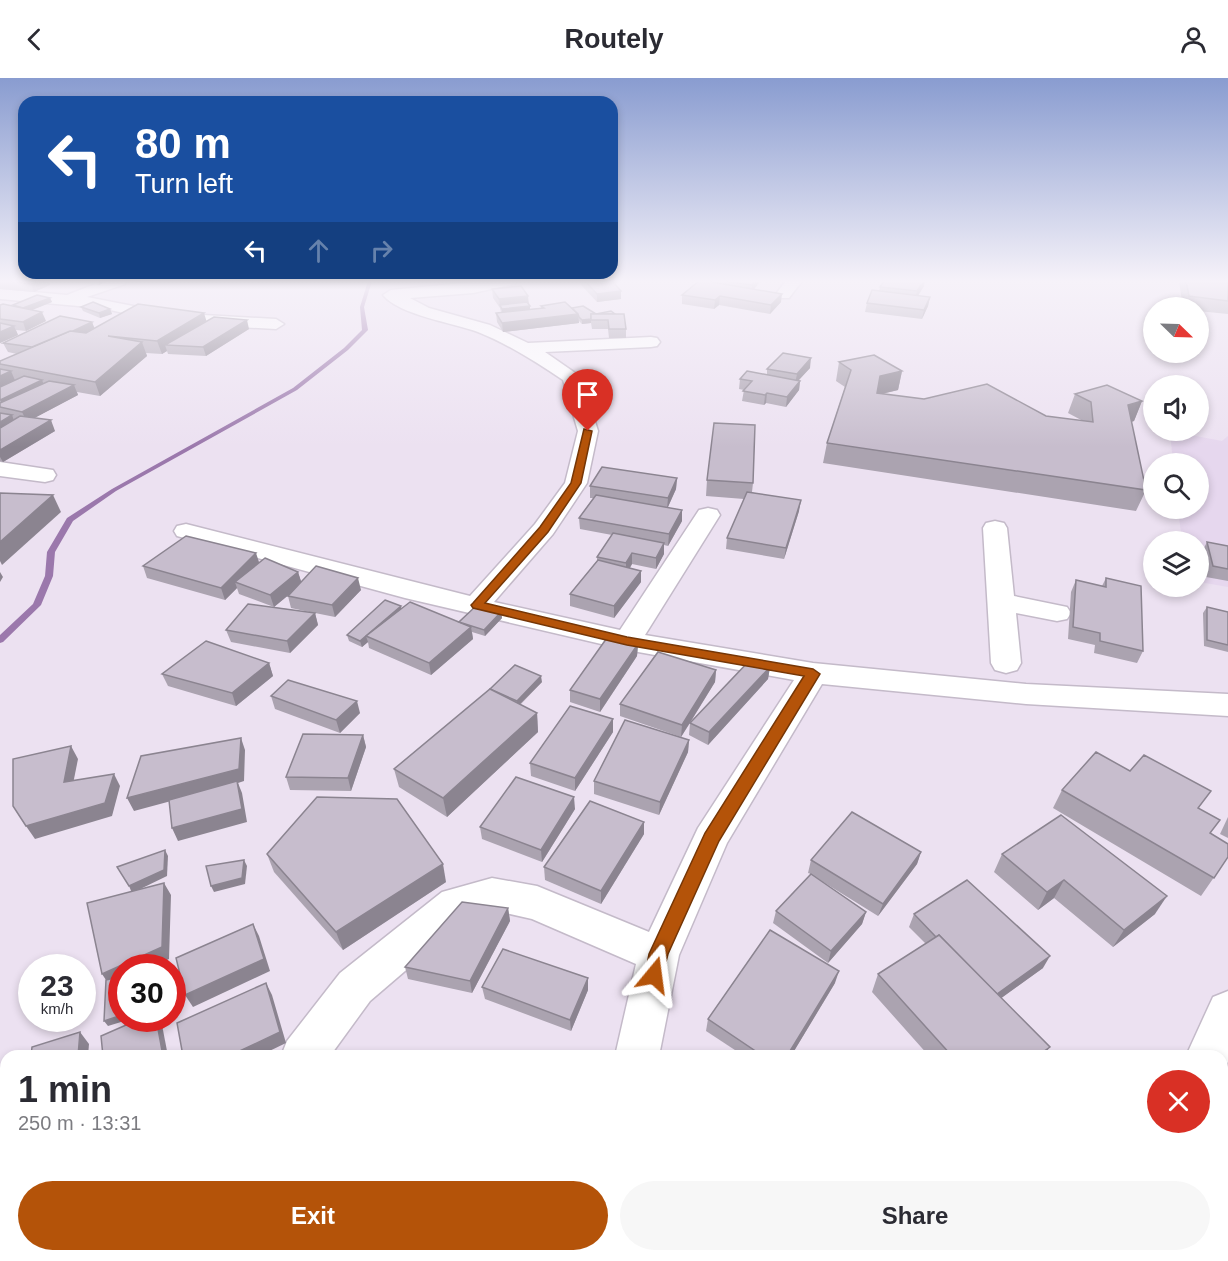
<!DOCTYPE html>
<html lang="en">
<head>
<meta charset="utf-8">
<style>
	body { margin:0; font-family:Arial,sans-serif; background:#f7f7f7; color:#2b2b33; height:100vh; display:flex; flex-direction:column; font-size:22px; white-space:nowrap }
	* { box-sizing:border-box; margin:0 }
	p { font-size:20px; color:#7c7c81 }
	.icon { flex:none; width:33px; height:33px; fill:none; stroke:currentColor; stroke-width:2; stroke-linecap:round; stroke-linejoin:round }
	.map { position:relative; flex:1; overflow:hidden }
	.details { position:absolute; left:0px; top:972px; width:1228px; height:212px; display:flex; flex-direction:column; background:#fff; border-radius:18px 18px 0 0; box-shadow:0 3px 9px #0003 }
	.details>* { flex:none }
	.guide { position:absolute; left:18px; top:18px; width:600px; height:183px; border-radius:18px; box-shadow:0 3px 9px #0003; background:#1a4fa0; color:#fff; overflow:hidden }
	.needle { width:39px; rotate:113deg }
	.buttons { position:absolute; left:1143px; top:219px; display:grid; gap:12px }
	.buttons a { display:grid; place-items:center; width:66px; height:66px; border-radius:50%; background:#fff; box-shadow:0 3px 9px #0003; font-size:30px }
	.speed { position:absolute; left:18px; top:876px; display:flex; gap:12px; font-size:30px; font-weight:700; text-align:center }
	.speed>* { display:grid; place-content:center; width:78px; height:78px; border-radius:50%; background:#fff; box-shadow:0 3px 9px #0003; line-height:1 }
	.speed small { font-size:15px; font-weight:400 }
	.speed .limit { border:9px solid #d22; background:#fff; color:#111 }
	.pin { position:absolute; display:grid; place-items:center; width:51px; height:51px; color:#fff; margin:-62px -26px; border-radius:50% 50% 50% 0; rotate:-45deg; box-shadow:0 0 6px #0007 }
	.pin .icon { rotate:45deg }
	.me { position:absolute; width:66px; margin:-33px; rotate:16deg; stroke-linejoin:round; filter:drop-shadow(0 0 4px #0008) }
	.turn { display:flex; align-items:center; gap:21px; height:126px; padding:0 18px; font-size:27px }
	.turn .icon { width:78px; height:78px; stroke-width:2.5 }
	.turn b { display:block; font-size:42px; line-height:51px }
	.lanes { display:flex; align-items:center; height:57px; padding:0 18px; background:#0003; justify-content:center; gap:30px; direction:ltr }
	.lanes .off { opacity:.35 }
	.round { display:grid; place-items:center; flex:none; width:63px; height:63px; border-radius:32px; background:#f7f7f7 }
	.overview { display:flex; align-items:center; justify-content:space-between; height:102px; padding:0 18px }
	h1 { font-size:36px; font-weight:700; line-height:45px }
	.cta { display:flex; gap:12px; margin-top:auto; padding:12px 18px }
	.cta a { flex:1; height:69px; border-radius:36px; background:#b45309; color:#fff; font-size:24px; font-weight:700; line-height:69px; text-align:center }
	.cta a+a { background:#f7f7f7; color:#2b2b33 }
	header { display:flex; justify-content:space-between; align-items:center; height:78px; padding:0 18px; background:#fff; font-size:27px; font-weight:700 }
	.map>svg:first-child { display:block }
	.built { fill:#e6d7ee }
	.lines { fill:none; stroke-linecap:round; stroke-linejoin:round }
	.stream { fill:#9b78ac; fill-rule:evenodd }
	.street-casing { stroke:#c4bac9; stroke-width:3 }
	.street { fill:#fff; fill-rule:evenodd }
	.wall { fill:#aba3b0; fill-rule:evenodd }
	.shaded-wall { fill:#8b8490 }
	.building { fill:#c7bdcd; stroke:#8b8490; stroke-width:1.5 }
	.route { fill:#b45309; stroke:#753606; stroke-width:1.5 }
</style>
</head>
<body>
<header><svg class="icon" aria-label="back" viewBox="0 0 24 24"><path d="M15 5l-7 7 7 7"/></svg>Routely<svg class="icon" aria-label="person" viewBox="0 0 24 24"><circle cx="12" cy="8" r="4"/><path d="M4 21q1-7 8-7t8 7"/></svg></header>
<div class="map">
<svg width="1228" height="1183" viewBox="0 0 1228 1183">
	<rect width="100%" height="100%" fill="#ece1f1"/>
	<path class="built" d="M1170,353L1222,363L1228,358V509L1199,504L1198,464L1182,463L1178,431L1198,430V386L1173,385Z"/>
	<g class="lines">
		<path class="stream" d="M368,203H372L364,229L368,252L348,272L297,312L116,413L73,443L55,474L53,498L41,527L3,564L0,565V557L33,526L45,498L47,474L67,440L112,411L293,310L344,270L362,252L360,229Z"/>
		<defs>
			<g id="street">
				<path d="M103,203H127L125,206L87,219L169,235L276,241L284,246L276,251L169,245L101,230L0,221V211L67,217Z"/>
				<path d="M483,203H517L515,206L473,215L410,220L429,230L490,247L528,265L651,259L657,260L660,264L657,268L651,269L545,274L581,299L598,353L587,405L553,456L494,524L620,552L699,432L708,430L717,432L720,437L645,557L813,585L1026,606L1228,616V638L1026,626L822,606L727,765L679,877L659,978H615L636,886L532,841L492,832L468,839L370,923L330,978H281L287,963L340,895L442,814L492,800L537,808L649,854L698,750L794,602L627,572L405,520L177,458L174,453L177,448L186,446L470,518L535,446L565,405L578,353L563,302C536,284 508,266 478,254C454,245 399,237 383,217L391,212Z"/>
				<path d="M786,203H802L789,220H777L775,217Z"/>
				<path d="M0,384L53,392L56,397L53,402L45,404L0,398Z"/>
				<path d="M995,443L1004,445L1007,450L1014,518L1067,529L1071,535L1067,541L1057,543L1016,535L1021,585L1017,592L1006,595L995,592L991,585L983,450L986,445Z"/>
				<path d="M1228,913V984L1222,994V978H1186L1213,919Z"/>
				<path d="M0,1066L6,1067V1117L0,1116Z"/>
				<path d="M227,1178H279L280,1183H228Z"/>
				<path d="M658,1178H711L713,1183H660Z"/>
			</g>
		</defs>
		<use href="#street" class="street-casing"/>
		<use href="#street" class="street"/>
	</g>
	<g class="wall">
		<path d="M0,203H49L50,207L34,214L0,211Z"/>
		<path d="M67,203H107L99,207Z"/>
		<path d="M581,203H612L621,221L597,224L581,207Z"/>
		<path d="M699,203H759L754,211L781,224L770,236L719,227L714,231L682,226V217Z"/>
		<path d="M1179,203H1227L1228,207V236L1198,233V230H1183Z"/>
		<path d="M924,208L918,218L930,219L928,228L922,241L865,234L867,225L879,213L880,209Z"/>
		<path d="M492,211L529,227L530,231L541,230V228L572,230L596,236L626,251V260H609L608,251H592L591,245L582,246L579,243V245L503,254L497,244L496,235L501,234L500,230L493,220Z"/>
		<path d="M50,220L52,224L31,232L46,243L26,253L16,252L18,257L0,265V227L13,228V227Z"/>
		<path d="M81,229L110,231L112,236L100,240L83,233Z"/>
		<path d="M92,244L94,250L207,244L249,251L206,278L168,276L167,273L162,276L146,275L147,278L100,318L77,314L78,317L34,340L55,353L3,384L0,383V283L17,276L8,274L3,265Z"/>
		<path d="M839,284L902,293L898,312L882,316L1083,343L1068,335L1075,316L1142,323L1134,343L1131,344L1146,412L1136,433L823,385L827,365L845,309L836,303Z"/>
		<path d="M810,290L799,302L800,303L799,312L786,329L766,325L764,327L742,323L744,312L739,311L740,301L767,296V291Z"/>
		<path d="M677,400L676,411L668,429L682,443L668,468L664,467V476L656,491L632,486L630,490L641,493V504L614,540L570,528V516L597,483V479L612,457L580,451L579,440L593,420H590V408Z"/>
		<path d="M707,402L753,405L752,414L799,433L784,481L726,471L727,460L744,421L706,418Z"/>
		<path d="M1207,464L1228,468V503L1206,499L1201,476Z"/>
		<path d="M259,485L298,494L301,504L361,512L335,539L315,535L318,547L290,575L231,564L226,552L274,529L239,516L237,510L225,522L147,500L143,488ZM292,514L288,518L291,530L314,535L274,529Z"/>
		<path d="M1106,500L1143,573L1137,585L1094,575L1095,567L1068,561L1071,514L1076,502L1102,508Z"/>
		<path d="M1207,529L1228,534V574L1204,568L1203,535Z"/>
		<path d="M402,531L459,544L501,534L502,540L485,558L472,554L473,561L431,597L369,570L368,564L362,569L349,563L347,557Z"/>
		<path d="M638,566L637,578L600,634L570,624V612Z"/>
		<path d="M269,585L273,598L236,628L168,608L162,596Z"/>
		<path d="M770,589L768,601L708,667L689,657L690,645L681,659L620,638V626L716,592L715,604L690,645Z"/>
		<path d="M542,604L520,627L537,635L538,654L447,739L399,709L394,691L490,611Z"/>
		<path d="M271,618L360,635L340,655L275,631Z"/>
		<path d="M613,641V654L575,713L531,698L530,685Z"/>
		<path d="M363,657L366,669L351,713L290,712L286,699Z"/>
		<path d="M689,662L688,674L659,737L594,716V703Z"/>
		<path d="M1062,712L1200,731L1211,756L1228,779L1201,818L1053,730Z"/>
		<path d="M575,731L542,784L482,761L480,749Z"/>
		<path d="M1228,739V760L1220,756Z"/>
		<path d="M644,744V756L601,826L545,802L544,789Z"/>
		<path d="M921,774L917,786L878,838L812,797L866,834L862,846L828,885L773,845L776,833L811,796L808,795L811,782Z"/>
		<path d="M267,776L446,804L343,872L274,794Z"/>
		<path d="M1002,776L1155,836L1113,869L1054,820L1038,832L994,794Z"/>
		<path d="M508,830L510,843L472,915L408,901L405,889Z"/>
		<path d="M914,836L1043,890L1001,920L1043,978H929L872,914L878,896L926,866L909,849Z"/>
		<path d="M588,900V912L571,953L485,921L482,909Z"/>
		<path d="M835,905L791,978H744L706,953L708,941Z"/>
		<path d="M377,1178H550L549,1183H436L379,1180Z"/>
		<path d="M966,1178H1027L1021,1183H970Z"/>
	</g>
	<g class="shaded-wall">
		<path d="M36,203H49L50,207L34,214L31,206Z"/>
		<path d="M97,203H107L99,207Z"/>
		<path d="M755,203H759V205L751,215L752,207Z"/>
		<path d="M924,203H925L924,208L915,222L917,213Z"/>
		<path d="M621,213V221L597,224V216Z"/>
		<path d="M782,216L781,224L770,236L771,227Z"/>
		<path d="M528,218L529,227H500L499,221Z"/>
		<path d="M720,218L719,227L714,231L715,222Z"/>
		<path d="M930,219L928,228L922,241L924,232Z"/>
		<path d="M50,220L52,224L25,235L23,230Z"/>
		<path d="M530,228V233L502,236V231Z"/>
		<path d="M110,231L112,236L100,240L99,235Z"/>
		<path d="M42,234L46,243L26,253L23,244Z"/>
		<path d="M204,235L208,248L165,267L167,273L162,276L157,263Z"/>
		<path d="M578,236L579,245L503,254L502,245Z"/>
		<path d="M618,238L608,242H591V245L582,246V242Z"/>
		<path d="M247,242L249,251L206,278L203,269Z"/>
		<path d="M92,244L96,254L36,270Z"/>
		<path d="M14,248L18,257L0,265V254Z"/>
		<path d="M142,264L147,278L100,318L95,304Z"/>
		<path d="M811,280L810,290L795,306L797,296Z"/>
		<path d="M11,293L17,307L0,316V298Z"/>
		<path d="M902,293L898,312L877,317L880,298Z"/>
		<path d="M42,302L46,312L4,330L0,322Z"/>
		<path d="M800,303L799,312L786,329L787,319Z"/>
		<path d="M74,307L78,317L27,344L22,334Z"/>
		<path d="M767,315L766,325L764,327L765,317Z"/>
		<path d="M1142,323L1134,343L1120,347L1128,327Z"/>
		<path d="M12,337L16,348L0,357V344Z"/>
		<path d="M51,342L55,353L3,384L0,379V372Z"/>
		<path d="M677,400L676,411L667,431L668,420Z"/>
		<path d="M53,417L61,434L2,487L0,483V464Z"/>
		<path d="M801,422L799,433L784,481L786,470Z"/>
		<path d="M682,432V443L668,468L669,456Z"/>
		<path d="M664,465V476L656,491V480Z"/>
		<path d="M256,475L260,487L235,504L237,510L225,522L221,510Z"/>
		<path d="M632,475V486L626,496V485Z"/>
		<path d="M641,493V504L614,540V528Z"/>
		<path d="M0,494L3,499L0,504Z"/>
		<path d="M298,494L302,506L274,529L270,517Z"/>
		<path d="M358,500L361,512L335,539L332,527Z"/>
		<path d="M401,528L402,534L366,558L368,564L362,569L360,563Z"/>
		<path d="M501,534L502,540L485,558L484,552Z"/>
		<path d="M315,535L318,547L290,575L287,563Z"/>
		<path d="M471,549L473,561L431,597L429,585Z"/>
		<path d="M638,566L637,578L600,634V621Z"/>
		<path d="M269,585L273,598L236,628L232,615Z"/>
		<path d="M770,589L768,601L708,667L709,654Z"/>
		<path d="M716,592L715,604L681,659L682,647Z"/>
		<path d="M541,598L542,604L517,629V623Z"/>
		<path d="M357,623L360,635L340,655L336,642Z"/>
		<path d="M537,635L538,654L447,739L443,720Z"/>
		<path d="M613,641V654L575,713V700Z"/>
		<path d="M363,657L366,669L351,713L348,700Z"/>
		<path d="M241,660L245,672L244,703L238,705L242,715L247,744L178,763L172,750L238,705L134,733L127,720Z"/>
		<path d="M689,662L688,674L659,737L660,724Z"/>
		<path d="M71,668L78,681L71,716L64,704Z"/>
		<path d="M114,696L120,708L112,738L35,761L26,748Z"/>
		<path d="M574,719L575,731L542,784L541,772Z"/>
		<path d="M644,744V756L601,826V813Z"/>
		<path d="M165,772L168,778L167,798L132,815L129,808Z"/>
		<path d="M921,774L917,786L878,838L883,826Z"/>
		<path d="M244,782L247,788L245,806L214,814L211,808Z"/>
		<path d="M443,786L446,804L343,872L336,854Z"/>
		<path d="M1064,802L1054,820L1038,832L1047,814Z"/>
		<path d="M164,805L171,817L169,881L150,890H122V903L110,908L102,896Z"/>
		<path d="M1167,818L1155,836L1113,869L1124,852Z"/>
		<path d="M508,830L510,843L472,915L470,903Z"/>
		<path d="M866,834L862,846L828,885L831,873Z"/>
		<path d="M253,846L259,858L270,893L193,929L185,917Z"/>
		<path d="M1050,878L1043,890L989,929L995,917Z"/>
		<path d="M839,893L835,905L791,978H787Z"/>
		<path d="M588,900V912L571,953L570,942Z"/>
		<path d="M266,905L272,917L286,965L259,978H229Z"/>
		<path d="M122,937V940H134L108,948L104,943Z"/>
		<path d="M156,940H158L162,947L168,978H163Z"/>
		<path d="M80,954L89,966L88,978H78Z"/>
		<path d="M1050,969L1043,978H1037Z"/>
		<path d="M186,1178H201L200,1183H185Z"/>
	</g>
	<g class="building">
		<path d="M8,203H36L31,206Z"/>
		<path d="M585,203H612L621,213L597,216Z"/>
		<path d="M699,203H706L782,216L771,227L720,218L715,222L682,217Z"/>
		<path d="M722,203H755L752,207Z"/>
		<path d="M884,203H924L917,213L880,209Z"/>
		<path d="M1186,203H1227L1228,207V223L1189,218Z"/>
		<path d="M521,208L528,218L499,221L492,211Z"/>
		<path d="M872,212L930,219L924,232L867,225Z"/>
		<path d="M37,217L50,220L23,230L13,227Z"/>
		<path d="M93,224L110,231L99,235L81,229Z"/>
		<path d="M527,224L530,228L502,231L500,227Z"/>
		<path d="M565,224L578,236L502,245L496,235L544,230L541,228Z"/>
		<path d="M3,226L42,234L23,244L0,241V227Z"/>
		<path d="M138,226L204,235L157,263L108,258L142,264L95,304L0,286V283L70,253L86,255Z"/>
		<path d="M583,228L596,236L611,233L615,236H591V241L582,242L579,239L578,236L572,230Z"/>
		<path d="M591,236H624L626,251H609L608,242H591Z"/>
		<path d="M60,238L92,244L73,253H70L32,269L3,265Z"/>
		<path d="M214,239L247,242L203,269L165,267Z"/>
		<path d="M0,245L14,248L0,254Z"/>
		<path d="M783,275L811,280L797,296L767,291Z"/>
		<path d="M874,277L902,293L880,298L877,315L924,321L987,306L1046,338L1093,344L1091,324L1075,316L1107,307L1142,323L1128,327L1146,412L827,365L851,292L839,284Z"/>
		<path d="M0,291L11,293L0,298Z"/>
		<path d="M747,293L800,303L787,319L767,315L765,317L743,313L752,303L740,301Z"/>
		<path d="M24,298L42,302L0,322V309Z"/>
		<path d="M49,303L74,307L22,334L0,329V325Z"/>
		<path d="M0,335L12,337L0,344Z"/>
		<path d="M20,338L51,342L0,372V350Z"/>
		<path d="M714,345L755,347L753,405L707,402Z"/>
		<path d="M602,389L677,400L668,420L590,408Z"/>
		<path d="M747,414L801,422L786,470L727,460Z"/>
		<path d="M0,415L53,417L0,464Z"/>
		<path d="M596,417L682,432L669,456L579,440Z"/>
		<path d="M613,455L664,465L656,480L632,475L626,485L597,479Z"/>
		<path d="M186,458L256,475L221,510L143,488Z"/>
		<path d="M1207,464L1228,468V491L1213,488Z"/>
		<path d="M265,480L298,494L270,517L235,504Z"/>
		<path d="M598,482L641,493L614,528L570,516Z"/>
		<path d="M316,488L358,500L332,527L288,518Z"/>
		<path d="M1106,500L1141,508L1143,573L1100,563V555L1073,549L1076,502L1106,509Z"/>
		<path d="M385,522L401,528L360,563L347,557Z"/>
		<path d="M410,524L471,549L429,585L366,558Z"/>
		<path d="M248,526L315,535L287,563L226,552Z"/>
		<path d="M477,527L501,534L484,552L459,544Z"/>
		<path d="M1207,529L1228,534V567L1207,562Z"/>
		<path d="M609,557L638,566L600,621L570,612Z"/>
		<path d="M206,563L269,585L232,615L162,596Z"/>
		<path d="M658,574L716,592L682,647L620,626Z"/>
		<path d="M751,581L770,589L709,654L690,645Z"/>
		<path d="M515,587L541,598L517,623L490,611Z"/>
		<path d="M288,602L357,623L336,642L271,618Z"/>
		<path d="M490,611L537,635L443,720L394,691Z"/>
		<path d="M570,628L613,641L575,700L530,685Z"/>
		<path d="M625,642L689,662L660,724L594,703Z"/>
		<path d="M303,656L363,657L348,700L286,699Z"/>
		<path d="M241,660L239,691L127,720L141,678Z"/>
		<path d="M71,668L64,704L114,696L105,725L26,748L13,728V681Z"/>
		<path d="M1096,674L1130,693L1144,677L1211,713L1198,730L1220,742L1210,755L1228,766V779L1214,800L1062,712Z"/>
		<path d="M516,699L574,719L541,772L480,749Z"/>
		<path d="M237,703L242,731L172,750L169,722Z"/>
		<path d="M317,719L397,721L443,786L336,854L267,776Z"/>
		<path d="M590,723L644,744L601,813L544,789Z"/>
		<path d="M852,734L921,774L883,826L811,782Z"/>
		<path d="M1061,737L1167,818L1124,852L1064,802L1047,814L1002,776Z"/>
		<path d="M165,772L164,792L129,808L117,789Z"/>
		<path d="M244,782L242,800L211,808L206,788Z"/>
		<path d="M811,796L866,834L831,873L776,833Z"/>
		<path d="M967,802L1050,878L997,916L939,857L936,859L914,836Z"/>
		<path d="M164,805L162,869L102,896L87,825Z"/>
		<path d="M462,824L508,830L470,903L405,889Z"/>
		<path d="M253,846L264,881L185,917L176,880Z"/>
		<path d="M770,852L839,893L787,978H763L708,941Z"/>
		<path d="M939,857L1050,969L1037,978H952L878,896Z"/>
		<path d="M503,871L588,900L570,942L482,909Z"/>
		<path d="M158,887V890H149Z"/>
		<path d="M122,898V937L104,943L106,902Z"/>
		<path d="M266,905L280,954L229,978H183L177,945Z"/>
		<path d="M142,940H156L163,978H103L101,958Z"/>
		<path d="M80,954L78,978H31L32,969Z"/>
		<path d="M98,1178H186L185,1183H97Z"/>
		<path d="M987,1178H1024L1018,1183H992Z"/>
	</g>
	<linearGradient id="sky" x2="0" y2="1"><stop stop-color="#899cd0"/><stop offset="0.55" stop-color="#f6f2f9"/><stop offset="1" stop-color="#f6f2f9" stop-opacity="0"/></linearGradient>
	<rect width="1228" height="369" fill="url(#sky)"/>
	<path class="route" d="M584,351L592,353L581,405L548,454L485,525L627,559L813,591L820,596L719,763L668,876L661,903L654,905L648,903L645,897L649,876L705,755L804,598L627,567L473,530L471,527L473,525L540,449L571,405Z"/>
</svg>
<div class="buttons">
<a><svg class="needle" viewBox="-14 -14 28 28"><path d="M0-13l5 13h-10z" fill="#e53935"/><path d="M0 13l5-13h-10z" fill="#7c7c81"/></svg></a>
<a><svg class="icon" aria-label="sound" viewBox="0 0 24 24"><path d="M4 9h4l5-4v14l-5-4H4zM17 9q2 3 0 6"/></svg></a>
<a><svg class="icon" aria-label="search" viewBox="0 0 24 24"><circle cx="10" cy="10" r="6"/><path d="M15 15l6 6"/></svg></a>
<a><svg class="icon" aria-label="layers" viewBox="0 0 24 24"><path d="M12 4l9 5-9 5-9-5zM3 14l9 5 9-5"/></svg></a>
</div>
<div class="speed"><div>23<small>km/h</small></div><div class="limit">30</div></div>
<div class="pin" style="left:588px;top:353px;background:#d93025"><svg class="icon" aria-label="arrive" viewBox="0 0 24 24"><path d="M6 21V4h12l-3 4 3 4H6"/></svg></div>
<svg class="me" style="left:654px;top:897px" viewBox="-20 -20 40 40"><path d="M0-17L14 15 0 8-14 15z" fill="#b45309" stroke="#fff" stroke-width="4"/></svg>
<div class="guide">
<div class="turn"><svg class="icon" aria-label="left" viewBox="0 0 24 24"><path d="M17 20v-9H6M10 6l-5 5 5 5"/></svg><div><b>80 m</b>Turn left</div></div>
<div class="lanes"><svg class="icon" aria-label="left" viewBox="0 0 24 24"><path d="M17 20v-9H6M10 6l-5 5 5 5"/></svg><svg class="icon off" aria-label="ahead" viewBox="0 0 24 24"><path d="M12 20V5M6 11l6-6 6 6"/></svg><svg class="icon off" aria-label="right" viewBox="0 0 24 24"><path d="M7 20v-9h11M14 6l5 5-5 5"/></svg></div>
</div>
<section class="details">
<div class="overview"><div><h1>1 min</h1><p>250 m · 13:31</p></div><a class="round" style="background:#d93025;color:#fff"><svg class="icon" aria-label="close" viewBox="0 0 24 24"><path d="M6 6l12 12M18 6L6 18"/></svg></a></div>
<div class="cta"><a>Exit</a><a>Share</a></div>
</section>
</div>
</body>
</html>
